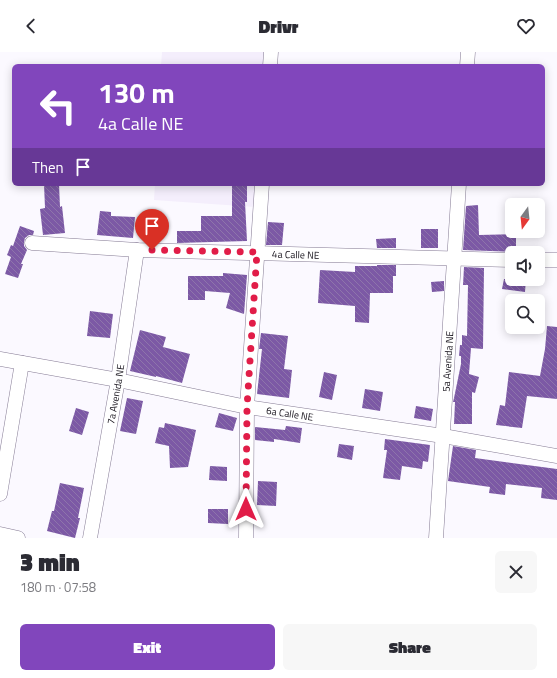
<!DOCTYPE html>
<html lang="en">
<head>
<meta charset="utf-8">
<style>
	body { margin:0; font-family:"Titillium Web",sans-serif; background:#f7f7f7; color:#2b2b33; height:100vh; display:flex; flex-direction:column; font-size:15px; white-space:nowrap }
	* { box-sizing:border-box; margin:0 }
	p { font-size:13px; color:#7c7c81 }
	.icon { flex:none; width:22px; height:22px; fill:none; stroke:currentColor; stroke-width:2; stroke-linecap:round; stroke-linejoin:round }
	.map { position:relative; height:486px; overflow:hidden }
	.details { display:flex; flex-direction:column; background:#fff; flex:1 }
	.details>* { flex:none }
	.top-card { position:absolute; left:12px; top:12px; width:533px; height:122px; border-radius:6px; box-shadow:0 2px 10px #0003; background:#8146bc; color:#fff; overflow:hidden }
	.needle { width:26px; rotate:195deg }
	.buttons { position:absolute; left:505px; top:146px; display:grid; gap:8px }
	.buttons a { display:grid; place-items:center; width:40px; height:40px; border-radius:6px; background:#fff; box-shadow:0 2px 10px #0003; font-size:20px }
	.pin { position:absolute; display:grid; place-items:center; width:34px; height:34px; color:#fff; margin:-41px -17px; border-radius:50% 50% 50% 0; rotate:-45deg; box-shadow:0 0 4px #0007 }
	.pin .icon { rotate:45deg }
	.me { position:absolute; width:44px; margin:-22px; rotate:0deg; stroke-linejoin:round; filter:drop-shadow(0 0 3px #0008) }
	.turn { display:flex; align-items:center; gap:14px; height:84px; padding:0 20px; font-size:18px }
	.turn .icon { width:52px; height:52px; stroke-width:2.5 }
	.turn b { display:block; font-size:28px; line-height:34px }
	.then { display:flex; align-items:center; height:38px; padding:0 20px; background:#0003; gap:8px; font-size:15px }
	.round { display:grid; place-items:center; flex:none; width:42px; height:42px; border-radius:6px; background:#f7f7f7 }
	.summary { display:flex; align-items:center; justify-content:space-between; height:68px; padding:0 20px }
	h1 { font-size:24px; font-weight:800; line-height:30px }
	.action { display:flex; gap:8px; margin-top:auto; padding:8px 20px }
	.action a { flex:1; height:46px; border-radius:6px; background:#8146bc; color:#fff; font-size:16px; font-weight:800; line-height:46px; text-align:center }
	.action a+a { background:#f7f7f7; color:#2b2b33 }
	header { display:flex; justify-content:space-between; align-items:center; height:52px; padding:0 20px; background:#fff; font-size:18px; font-weight:800 }
	.map>svg:first-child { display:block }
	.built { fill:#f4eefc }
	.building { fill:url(#building-back-hatch) }
	.lines { fill:none; stroke-linecap:round; stroke-linejoin:round }
	.minor-casing { stroke:#857b94; stroke-width:15 }
	.minor { stroke:#fff; stroke-width:14 }
	.route { stroke:#e11d48; stroke-width:7; stroke-dasharray:0 12.6 }
	.labels { text-anchor:middle; stroke-width:3; stroke-linejoin:round; paint-order:stroke }
	.street-label { font-size:10px; fill:#141019; stroke:#fff }
</style>
</head>
<body>
<header><svg class="icon" aria-label="back" viewBox="0 0 24 24"><path d="M15 5l-7 7 7 7"/></svg>Drivr<svg class="icon" aria-label="heart" viewBox="0 0 24 24"><path d="M12 20l-8-8c-3-5 5-10 8-4 3-6 11-1 8 4z"/></svg></header>
<div class="map">
<svg width="557" height="486" viewBox="0 0 557 486">
	<defs>
		<pattern id="building-back-hatch" width="6" height="6" patternUnits="userSpaceOnUse"><rect width="6" height="6" fill="#7c59a5"/><path d="M-1 5l2 2M0 0l6 6M5-1l2 2" fill="none" stroke="#8e75ab"/></pattern>
	</defs>
	<rect width="100%" height="100%" fill="#fbf9ff"/>
	<g class="built">
		<path d="M162,0H266L265,14H161Z"/>
		<path d="M155,132H257L255,155L154,148Z"/>
	</g>
	<g class="building">
		<path d="M44,132H59L60,155L62,154L65,181L43,183L40,157L45,156Z"/>
		<path d="M232,132H247V150H245L247,189L177,191V179H201V164H232Z"/>
		<path d="M478,153L479,183L516,182V200L463,198L466,154Z"/>
		<path d="M100,159L111,160V164L135,165L133,186L97,183Z"/>
		<path d="M268,170L284,171L282,193H266Z"/>
		<path d="M20,174L34,179L33,183H29L25,186L24,190V194L27,198L21,212H23L18,226L5,222L11,205L7,203L11,193L13,194Z"/>
		<rect x="421" y="177" width="17" height="19"/>
		<path d="M396,186V196H377L376,187Z"/>
		<path d="M377,213H396V224H393V241H370L369,271L355,270V254L318,251L320,218L355,220V214H377Z"/>
		<path d="M464,215L484,216L483,297L471,296L469,322L479,325L475,341L472,340V372H454L455,350H453L454,346L461,312V304H459L460,293H462V283L467,284L468,233H463Z"/>
		<path d="M223,221L247,223L244,262L226,256L230,241L205,239V248H188V224H223Z"/>
		<path d="M504,227H526L525,240L502,237Z"/>
		<path d="M444,229V239L432,240L431,230Z"/>
		<path d="M90,259L113,262L110,286L87,284Z"/>
		<path d="M547,274L557,275V347L527,344L522,376L496,373L500,353L505,354L509,320L540,324L545,297Z"/>
		<path d="M140,278L166,285L163,295L190,302L182,331L156,324V325L130,319Z"/>
		<path d="M261,281L288,284L284,317L292,318L289,346L257,342L262,297H259Z"/>
		<path d="M324,320L337,323L332,348L319,345Z"/>
		<path d="M365,337L383,340L380,359L362,356Z"/>
		<path d="M127,346L143,349L136,382L120,379Z"/>
		<path d="M416,354L433,357L431,369L414,366Z"/>
		<path d="M76,356L89,360L82,383L69,379Z"/>
		<path d="M219,361L237,366L233,379L215,375Z"/>
		<path d="M165,371L196,378L188,415L170,416L169,394L155,391L159,375L164,376Z"/>
		<path d="M286,374L302,376L300,391L274,387V390L255,388V375L285,378Z"/>
		<path d="M385,387L430,393L428,410L423,409L422,417L402,414L400,428L383,426L387,398H384Z"/>
		<path d="M339,392L354,394L352,408L337,405Z"/>
		<path d="M453,394L476,398L475,406L557,417V448L541,446L542,436L506,432L505,443L489,441L490,435L448,429Z"/>
		<path d="M210,414L227,415V429L209,428Z"/>
		<path d="M258,429L277,430L276,454L257,453Z"/>
		<path d="M60,431L84,436L78,466H80L75,486L47,479L52,459H54Z"/>
		<path d="M208,457H228V472L208,471Z"/>
	</g>
	<g class="lines">
		<defs>
			<g id="minor">
				<path d="M270,14L271,0"/>
				<path d="M467,14L468,0"/>
				<path id="s1" d="M32,191L137,198L512,208"/>
				<path d="M538,208H557"/>
				<path id="s2" d="M0,307L118,328L247,355L443,384L557,404"/>
				<path d="M0,442L22,311"/>
				<path d="M0,482L18,486"/>
				<path id="s3" d="M90,486L118,328L137,198"/>
				<path d="M246,486L247,355L262,132"/>
				<path id="s4" d="M436,486L459,132"/>
			</g>
		</defs>
		<use href="#minor" class="minor-casing"/>
		<use href="#minor" class="minor"/>
	</g>
	<g class="lines">
		<path class="route" d="M152,198L257,200L247,355L246,457"/>
	</g>
	<g class="labels">
		<g class="street-label">
			<text dy="4" stroke="none"><textPath href="#s1" startOffset="264">4a Calle NE</textPath></text>
			<text dy="4" stroke="none"><textPath href="#s4" startOffset="177">5a Avenida NE</textPath></text>
			<text dy="4" stroke="none"><textPath href="#s3" startOffset="146">7a Avenida NE</textPath></text>
			<text dy="4" stroke="none"><textPath href="#s2" startOffset="295">6a Calle NE</textPath></text>
		</g>
	</g>
</svg>
<div class="buttons">
<a><svg class="needle" viewBox="-14 -14 28 28"><path d="M0-13l5 13h-10z" fill="#e53935"/><path d="M0 13l5-13h-10z" fill="#7c7c81"/></svg></a>
<a><svg class="icon" aria-label="sound" viewBox="0 0 24 24"><path d="M4 9h4l5-4v14l-5-4H4zM17 9q2 3 0 6"/></svg></a>
<a><svg class="icon" aria-label="search" viewBox="0 0 24 24"><circle cx="10" cy="10" r="6"/><path d="M15 15l6 6"/></svg></a>
</div>
<div class="pin" style="left:152px;top:198px;background:#d93025"><svg class="icon" aria-label="arrive" viewBox="0 0 24 24"><path d="M6 21V4h12l-3 4 3 4H6"/></svg></div>
<svg class="me" style="left:246px;top:457px" viewBox="-20 -20 40 40"><path d="M0-17L14 15 0 8-14 15z" fill="#e11d48" stroke="#fff" stroke-width="4"/></svg>
<div class="top-card">
<div class="turn"><svg class="icon" aria-label="left" viewBox="0 0 24 24"><path d="M17 20v-9H6M10 6l-5 5 5 5"/></svg><div><b>130 m</b>4a Calle NE</div></div>
<div class="then">Then<svg class="icon" aria-label="arrive" viewBox="0 0 24 24"><path d="M6 21V4h12l-3 4 3 4H6"/></svg></div>
</div>
</div>
<section class="details">
<div class="summary"><div><h1>3 min</h1><p>180 m · 07:58</p></div><a class="round"><svg class="icon" aria-label="close" viewBox="0 0 24 24"><path d="M6 6l12 12M18 6L6 18"/></svg></a></div>
<div class="action"><a>Exit</a><a>Share</a></div>
</section>
</body>
</html>
